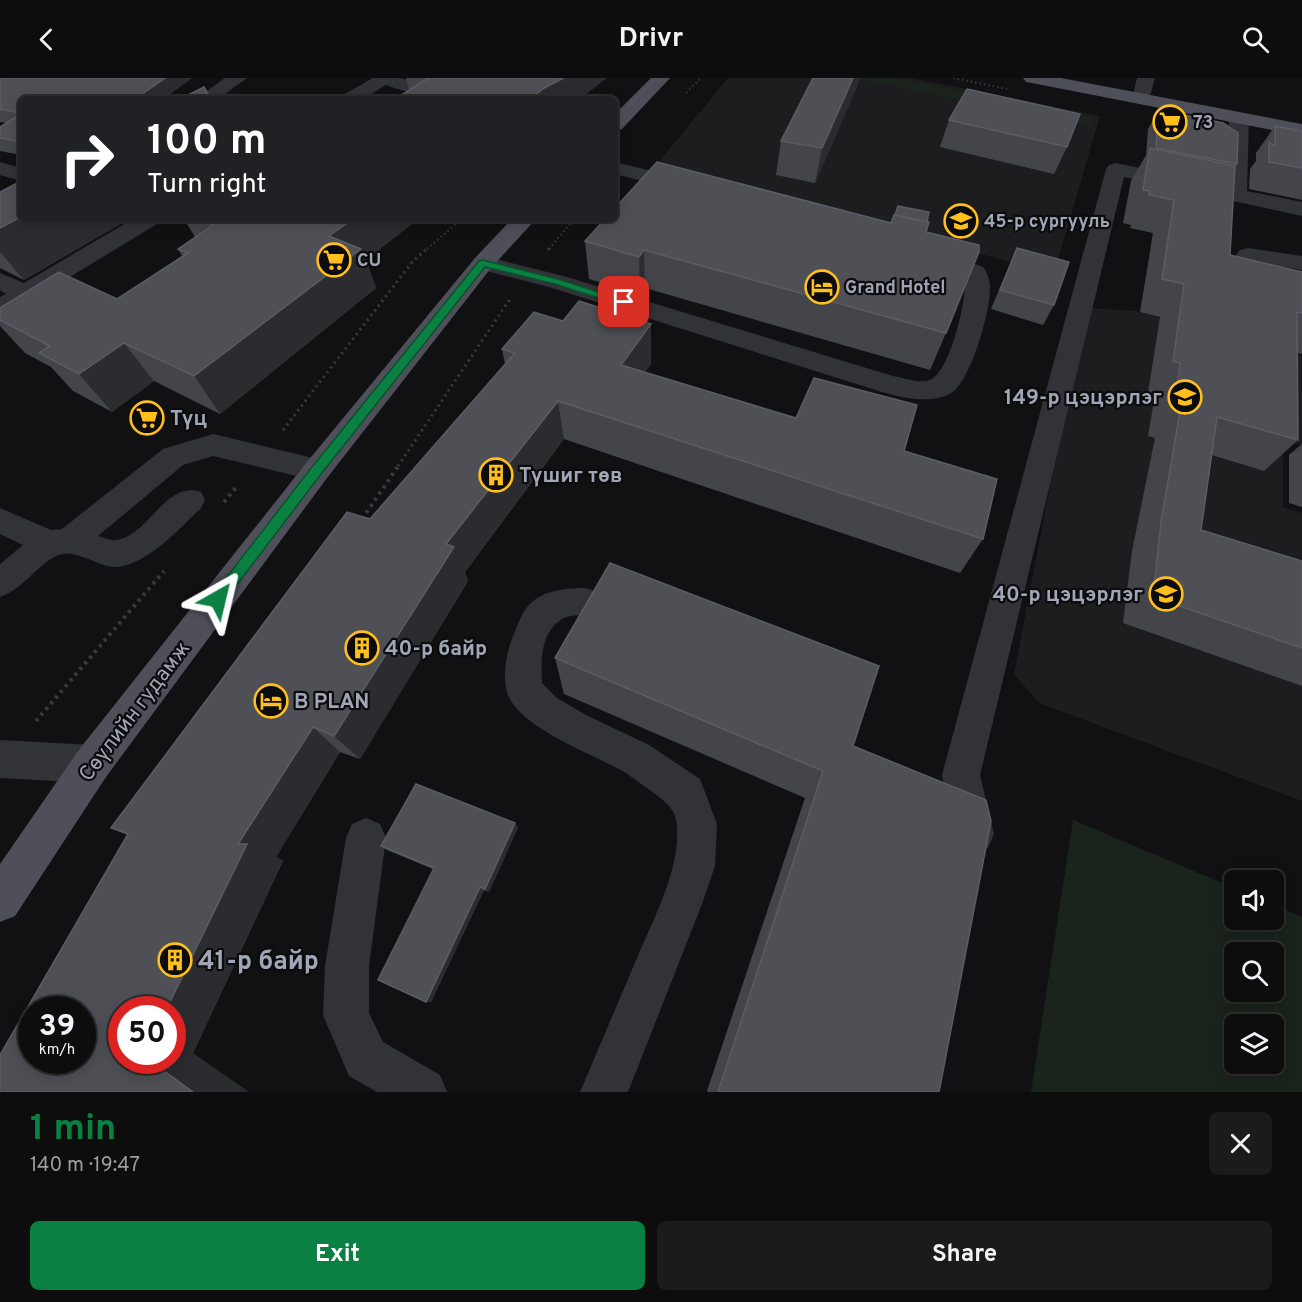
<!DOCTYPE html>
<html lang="en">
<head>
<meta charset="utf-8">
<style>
	body { margin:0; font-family:Overpass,sans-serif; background:#1b1b1c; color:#f1f3f6; height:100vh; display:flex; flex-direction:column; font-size:22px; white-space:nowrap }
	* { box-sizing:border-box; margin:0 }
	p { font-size:20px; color:#9a9c9e }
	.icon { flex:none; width:33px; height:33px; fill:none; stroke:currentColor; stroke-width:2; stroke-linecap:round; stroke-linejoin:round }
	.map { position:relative; height:1014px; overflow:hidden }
	.drawer { display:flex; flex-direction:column; background:#0d0d0e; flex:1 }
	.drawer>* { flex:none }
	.banner { position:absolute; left:18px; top:18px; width:600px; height:126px; border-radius:9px; box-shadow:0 3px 15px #0003,0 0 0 2px #2d2d2e; background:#202124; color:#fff; overflow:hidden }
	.tools { position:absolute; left:1224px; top:792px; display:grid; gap:12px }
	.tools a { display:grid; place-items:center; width:60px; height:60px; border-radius:9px; background:#0d0d0e; box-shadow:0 3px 15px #0003,0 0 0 2px #2d2d2e; font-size:30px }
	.speed { position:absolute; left:18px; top:918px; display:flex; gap:12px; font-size:30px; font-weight:700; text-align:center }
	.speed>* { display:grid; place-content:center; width:78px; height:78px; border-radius:50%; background:#0d0d0e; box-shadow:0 3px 15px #0003,0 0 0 2px #2d2d2e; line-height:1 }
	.speed small { font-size:15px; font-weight:400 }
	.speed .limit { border:9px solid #d22; background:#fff; color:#111 }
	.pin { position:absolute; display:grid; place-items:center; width:51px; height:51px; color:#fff; margin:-26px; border-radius:12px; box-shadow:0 3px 9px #0006 }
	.me { position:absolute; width:66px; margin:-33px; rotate:37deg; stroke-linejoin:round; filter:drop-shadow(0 0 4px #0008) }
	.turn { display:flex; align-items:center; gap:21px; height:126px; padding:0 30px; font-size:27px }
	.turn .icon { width:78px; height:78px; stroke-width:2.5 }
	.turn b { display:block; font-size:42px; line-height:51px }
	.round { display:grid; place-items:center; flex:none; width:63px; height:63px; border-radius:9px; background:#1b1b1c }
	.overview { display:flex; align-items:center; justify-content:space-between; height:102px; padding:0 30px }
	h1 { font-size:36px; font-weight:700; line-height:45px; color:#0b8043 }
	.primary-button { display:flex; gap:12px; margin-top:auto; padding:12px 30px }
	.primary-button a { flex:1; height:69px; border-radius:9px; background:#0b8043; color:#fff; font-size:24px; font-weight:700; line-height:69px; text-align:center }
	.primary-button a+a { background:#1b1b1c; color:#f1f3f6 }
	header { display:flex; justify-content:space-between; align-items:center; height:78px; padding:0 30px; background:#0d0d0e; font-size:27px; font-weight:700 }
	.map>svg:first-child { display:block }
	.built { fill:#1d1d20 }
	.green { fill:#1b231d; fill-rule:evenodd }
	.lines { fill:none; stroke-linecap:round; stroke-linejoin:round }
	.path-far2 { stroke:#383a40; stroke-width:2; stroke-dasharray:1.5 3; stroke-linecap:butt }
	.path-far1 { stroke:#383a40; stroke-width:3; stroke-dasharray:2 4; stroke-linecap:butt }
	.path { stroke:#383a40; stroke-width:4; stroke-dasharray:3 4.5; stroke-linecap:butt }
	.minor { fill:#323339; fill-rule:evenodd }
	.major { fill:#4e4f58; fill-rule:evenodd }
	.wall { fill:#44454b }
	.shaded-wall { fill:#2b2c30 }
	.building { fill:#4e5056; stroke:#5b5d65; stroke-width:1.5; fill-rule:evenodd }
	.route { fill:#0b8043; stroke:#07532c; stroke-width:1.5 }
	.labels { text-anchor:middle; stroke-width:4.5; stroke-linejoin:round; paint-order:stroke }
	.far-poi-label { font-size:18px; font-weight:bold; fill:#a1a6b5; stroke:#0c0c0e; text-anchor:start }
	.poi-label { font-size:21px; font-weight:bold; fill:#a1a6b5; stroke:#0c0c0e; text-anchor:start }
	.street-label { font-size:21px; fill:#a1a6b5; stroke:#0c0c0e }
	.near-poi-label { font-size:26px; font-weight:bold; fill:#a1a6b5; stroke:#0c0c0e; text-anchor:start }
</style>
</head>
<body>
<header><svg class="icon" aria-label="back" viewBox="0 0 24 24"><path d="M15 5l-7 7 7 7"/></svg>Drivr<svg class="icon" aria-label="search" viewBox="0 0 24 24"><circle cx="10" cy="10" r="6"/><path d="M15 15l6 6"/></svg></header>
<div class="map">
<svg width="1302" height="1014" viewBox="0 0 1302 1014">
	<rect width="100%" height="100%" fill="#111113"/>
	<g class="built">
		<path d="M728,0H911L1100,38L1054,195L653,91Z"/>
		<path d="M1088,230L1135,233L1302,277V367L1283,362V429L1302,435V723L1039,625L1014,596L1058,367Z"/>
	</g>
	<g class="green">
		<path d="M853,0H895L1092,39L1091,48Z"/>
		<path d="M1073,742L1234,810V842H1274V827L1302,839V1014H1031ZM1234,874H1274V914H1234ZM1234,946H1274V986H1234Z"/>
	</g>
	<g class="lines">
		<g class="path-far2">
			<path d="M953,0L1007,11"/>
			<path d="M686,15L701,0"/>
			<path d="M427,171L462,141"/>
			<path d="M549,171L574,141"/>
		</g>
		<g class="path-far1">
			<path d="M548,172L550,170"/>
			<path d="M283,352L413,183L428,170"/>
			<path d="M398,388L510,221"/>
		</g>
		<g class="path">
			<path d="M224,424L238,407"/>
			<path d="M362,441L399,387"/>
			<path d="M36,643L164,493"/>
		</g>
		<g class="minor">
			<path d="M225,0H247L218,21H196Z"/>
			<path d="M373,0H400L420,5L432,0H454C438,22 407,15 386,7L363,21H341L343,17Z"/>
			<path d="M1137,0H1155L1148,25H1134L1132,21Z"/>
			<path d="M1239,34L1246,36L1249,40L1247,113L1302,124V138L1124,99L980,697L994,756L988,770L974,776L960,770L954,756L942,697L1106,91L1109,87L1116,85L1226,108L1229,40L1232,36Z"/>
			<path d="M0,84L21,90V103L0,97Z"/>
			<path d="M615,84L697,104L700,109L697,114L689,115L615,96Z"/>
			<path d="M133,141H160L157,146L9,236L0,238V219L6,216L0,212V195L24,205Z"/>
			<path d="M929,169L983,189C987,194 989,200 990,206C992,229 971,305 950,316C928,326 904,320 882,314L549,209L475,190L471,185L475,180L483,178L567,199L893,298C904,300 920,306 930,302C950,295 969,216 964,198L921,181L917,176L921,171Z"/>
			<path d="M1248,170L1302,178V192L1240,182L1236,177L1240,172Z"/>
			<path d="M213,356L317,381L327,384L332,392L327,400L317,403L213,378L183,387L98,458C103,459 111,463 116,462C149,458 165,402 201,414L205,422L201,430C179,451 150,484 118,489C99,491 75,468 56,478C35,489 23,511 0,519V486L23,467L0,456V430L51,452L62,451L163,371Z"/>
			<path d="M585,510L597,514L602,524L597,534C587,538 571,536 564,540C540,553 541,582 542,605L557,620L586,637L649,667L700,701L717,746L715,788L702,826L628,1014H580C599,969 618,925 637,880C654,839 680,793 677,747C676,730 663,722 651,713C641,706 631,698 621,692C592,676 511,647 506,610C502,583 511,561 522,537C534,513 562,510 585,510Z"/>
			<path d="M0,662L92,667L106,673L111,686L106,699L92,705L0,700Z"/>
			<path d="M366,740L380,746L386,760L369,888V935L383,964L440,997L447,1014H377L349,998L323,937L325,888L346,760L352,746Z"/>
		</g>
		<g class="major">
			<path d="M651,0H670L622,51L615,53V36Z"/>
			<path d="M1023,0H1061L1302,46V58L1032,5L1026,4Z"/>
			<path d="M512,141H536L491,190L327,400L106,699L15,838L0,844V786L78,673L307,384L475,180Z"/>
		</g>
	</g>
	<g class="wall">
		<path d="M0,0H192L163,21H21V77L0,73V49L7,45L0,44Z"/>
		<path d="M406,0H607L409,12Z"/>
		<path d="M858,6L815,105L776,97L781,63Z"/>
		<path d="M1159,32L1237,86L1234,90L1230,177L1302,194V276L1297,275L1298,362L1264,393L1212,377L1201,452L1302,483V608L1123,545L1132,473L1155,360L1148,358L1155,317L1148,315L1160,239L1140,234L1153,155L1130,150L1131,147L1123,145L1131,103L1146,77L1148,51Z"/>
		<path d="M949,42L1067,69L1054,96L940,69Z"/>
		<path d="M1275,48L1302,53V122L1249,111L1250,91L1256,83V75Z"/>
		<path d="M0,114L21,141H129L24,202L0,190Z"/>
		<path d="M184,141H418L366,182L376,210L220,336L154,303L112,334L73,313L51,289L25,275L0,248V230L117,221L182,178L178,171L195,159Z"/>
		<path d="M927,144L926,154L946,255L930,292L645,210L640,217L589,201L585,163L891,145Z"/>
		<path d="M1017,170L1054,227L1043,247L991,231Z"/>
		<path d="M502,271L651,286L645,294L904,373L983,461L960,495L564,361L465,494L468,503L360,681L340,674L276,779L283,783L193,975L0,1014L370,441L505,286Z"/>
		<path d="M1302,366V429L1289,425V377Z"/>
		<path d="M555,580L853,668L939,1014H708L707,1013L805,720L564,616Z"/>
		<path d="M518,749L489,814L484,812L431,924L433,791L387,772L381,768Z"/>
	</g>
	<g class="shaded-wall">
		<path d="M165,0H192L163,21H135Z"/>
		<path d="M563,0H607L580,21H530L544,10Z"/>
		<path d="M853,0H860L858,6L815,105L822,70Z"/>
		<path d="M21,139V141H129L24,202L0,174V150Z"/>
		<path d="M353,141H418L366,182L376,210L220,336L194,298L329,158Z"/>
		<path d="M644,172L645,210L640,217L639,179Z"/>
		<path d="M651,246V286L623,326L621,287Z"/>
		<path d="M124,265L154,303L112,334L79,296Z"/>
		<path d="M558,323L564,361L465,494L468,503L360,681L334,658L446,466Z"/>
		<path d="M313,649L340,674L276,779L283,783L193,975L249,1014H193L149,982H172V932H166L238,766Z"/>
		<path d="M515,745L518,749L489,814L485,811Z"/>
		<path d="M480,809L484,812L431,924H426Z"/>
	</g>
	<g class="building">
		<path d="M0,0H165L135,21H21V35L0,31Z"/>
		<path d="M425,0H563L562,1L544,10L530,21H395L427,1Z"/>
		<path d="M813,0H853L822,70L781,63Z"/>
		<path d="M204,9L211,21H180Z"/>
		<path d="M967,11L1080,36L1067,69L949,42Z"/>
		<path d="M1159,32L1223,45L1238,55L1237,86L1156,70Z"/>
		<path d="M21,36V64L0,60V49Z"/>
		<path d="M1275,48L1302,53V90L1269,84V64L1275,68Z"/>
		<path d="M1150,70L1235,88L1230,177L1302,194V235L1297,234L1298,362L1217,339L1201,452L1302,483V570L1153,519L1161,444L1181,328L1175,326L1180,285L1173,283L1184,206L1162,201L1174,122L1149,117L1150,113L1143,112Z"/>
		<path d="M657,84L891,145L894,137L929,144L926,154L979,167V174L946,255L644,172L639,179L585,163L605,141H615V130Z"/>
		<path d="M21,103V139L0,150V114Z"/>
		<path d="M898,128L929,134L927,144L895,137Z"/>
		<path d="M198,141H353L329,158L361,171L194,298L124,265L79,296L39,275L50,268L0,242V230L59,194L117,221L188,175L178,171L213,147Z"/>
		<path d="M1017,170L1069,184L1054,227L1000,212Z"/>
		<path d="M579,223L651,246L621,287L796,340L814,300L917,327L904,373L997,401L983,461L558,323L446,466L454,469L334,658L313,649L238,766H247L166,932H122V982H149L193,1014H0V977L128,756L111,750L347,434L370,441L515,275L502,271L534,234L563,243ZM32,932H82V982H32Z"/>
		<path d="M610,485L879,588L853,668L986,722L991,743L939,1014H718L823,693L555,580Z"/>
		<path d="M416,706L515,745L485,811L480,809L426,924L378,902L434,790L381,768Z"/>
	</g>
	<path class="route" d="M483,182L561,202L629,224L624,228L555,206L485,189L321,396L223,525H213L211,521L213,517L312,389L479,183Z"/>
	<defs>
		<symbol id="supermarket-ring" viewBox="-11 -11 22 22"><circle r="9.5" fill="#0c0c0e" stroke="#ffbf1d" stroke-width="1.5"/><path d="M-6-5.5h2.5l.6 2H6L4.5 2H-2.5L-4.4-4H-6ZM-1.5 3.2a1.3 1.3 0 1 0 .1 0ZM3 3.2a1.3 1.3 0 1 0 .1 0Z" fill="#ffbf1d"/></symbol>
		<symbol id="school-ring" viewBox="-11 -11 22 22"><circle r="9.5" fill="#0c0c0e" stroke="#ffbf1d" stroke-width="1.5"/><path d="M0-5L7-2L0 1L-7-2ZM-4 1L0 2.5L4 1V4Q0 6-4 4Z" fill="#ffbf1d"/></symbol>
		<symbol id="hotel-ring" viewBox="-11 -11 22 22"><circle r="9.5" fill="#0c0c0e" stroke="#ffbf1d" stroke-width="1.5"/><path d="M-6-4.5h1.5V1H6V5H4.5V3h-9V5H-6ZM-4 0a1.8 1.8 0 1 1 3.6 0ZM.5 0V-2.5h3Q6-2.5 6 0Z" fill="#ffbf1d"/></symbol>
		<symbol id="building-ring" viewBox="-11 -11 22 22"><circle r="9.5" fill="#0c0c0e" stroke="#ffbf1d" stroke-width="1.5"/><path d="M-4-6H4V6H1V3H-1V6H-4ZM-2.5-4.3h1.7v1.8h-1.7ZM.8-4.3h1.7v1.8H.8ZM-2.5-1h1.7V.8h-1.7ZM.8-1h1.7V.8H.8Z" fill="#ffbf1d"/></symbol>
	</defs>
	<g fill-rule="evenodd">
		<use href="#supermarket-ring" x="1151" y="25" width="38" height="38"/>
		<use href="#school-ring" x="942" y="124" width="38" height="38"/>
		<use href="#supermarket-ring" x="315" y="163" width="38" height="38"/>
		<use href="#hotel-ring" x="803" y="190" width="38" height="38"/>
		<use href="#school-ring" x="1166" y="300" width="38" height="38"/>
		<use href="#supermarket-ring" x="128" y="321" width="38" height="38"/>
		<use href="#building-ring" x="477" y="378" width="38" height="38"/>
		<use href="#school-ring" x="1147" y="497" width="38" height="38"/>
		<use href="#building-ring" x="343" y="551" width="38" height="38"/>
		<use href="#hotel-ring" x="252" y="604" width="38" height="38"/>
		<use href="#building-ring" x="156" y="863" width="38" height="38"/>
	</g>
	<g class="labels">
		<g class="far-poi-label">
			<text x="1193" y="50">73</text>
			<text x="984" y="149">45-р сургууль</text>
			<text x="357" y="188">CU</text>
			<text x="845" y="215">Grand Hotel</text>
		</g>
		<g class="poi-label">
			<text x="1162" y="326" text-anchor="end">149-р цэцэрлэг</text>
			<text x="170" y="347">Түц</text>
			<text x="519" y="404">Түшиг төв</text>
			<text x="1143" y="523" text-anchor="end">40-р цэцэрлэг</text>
			<text x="385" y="577">40-р байр</text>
			<text x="294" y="630">B PLAN</text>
		</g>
		<g class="street-label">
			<text transform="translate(134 633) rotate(-53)" y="7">Сөүлийн гудамж</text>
		</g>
		<g class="near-poi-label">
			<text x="198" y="891">41-р байр</text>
		</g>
	</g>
</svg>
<div class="tools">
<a><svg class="icon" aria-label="sound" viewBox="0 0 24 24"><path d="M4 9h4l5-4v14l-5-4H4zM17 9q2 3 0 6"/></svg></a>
<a><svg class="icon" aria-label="search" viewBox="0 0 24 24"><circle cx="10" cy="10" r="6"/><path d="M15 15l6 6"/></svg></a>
<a><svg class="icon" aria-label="layers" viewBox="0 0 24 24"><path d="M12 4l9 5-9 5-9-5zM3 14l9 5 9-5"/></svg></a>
</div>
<div class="speed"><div>39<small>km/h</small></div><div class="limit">50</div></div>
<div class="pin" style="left:624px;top:224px;background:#d93025"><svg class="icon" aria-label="arrive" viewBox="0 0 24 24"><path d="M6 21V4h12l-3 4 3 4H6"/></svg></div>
<svg class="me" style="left:218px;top:521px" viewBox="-20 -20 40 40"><path d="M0-17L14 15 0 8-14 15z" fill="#0b8043" stroke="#fff" stroke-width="4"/></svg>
<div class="banner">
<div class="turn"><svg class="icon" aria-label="right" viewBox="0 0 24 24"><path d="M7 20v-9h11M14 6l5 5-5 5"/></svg><div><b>100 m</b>Turn right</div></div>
</div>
</div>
<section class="drawer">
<div class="overview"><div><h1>1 min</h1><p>140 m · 19:47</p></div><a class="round"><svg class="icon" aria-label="close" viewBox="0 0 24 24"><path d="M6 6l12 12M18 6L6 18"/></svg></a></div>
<div class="primary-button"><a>Exit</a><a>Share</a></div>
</section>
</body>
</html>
